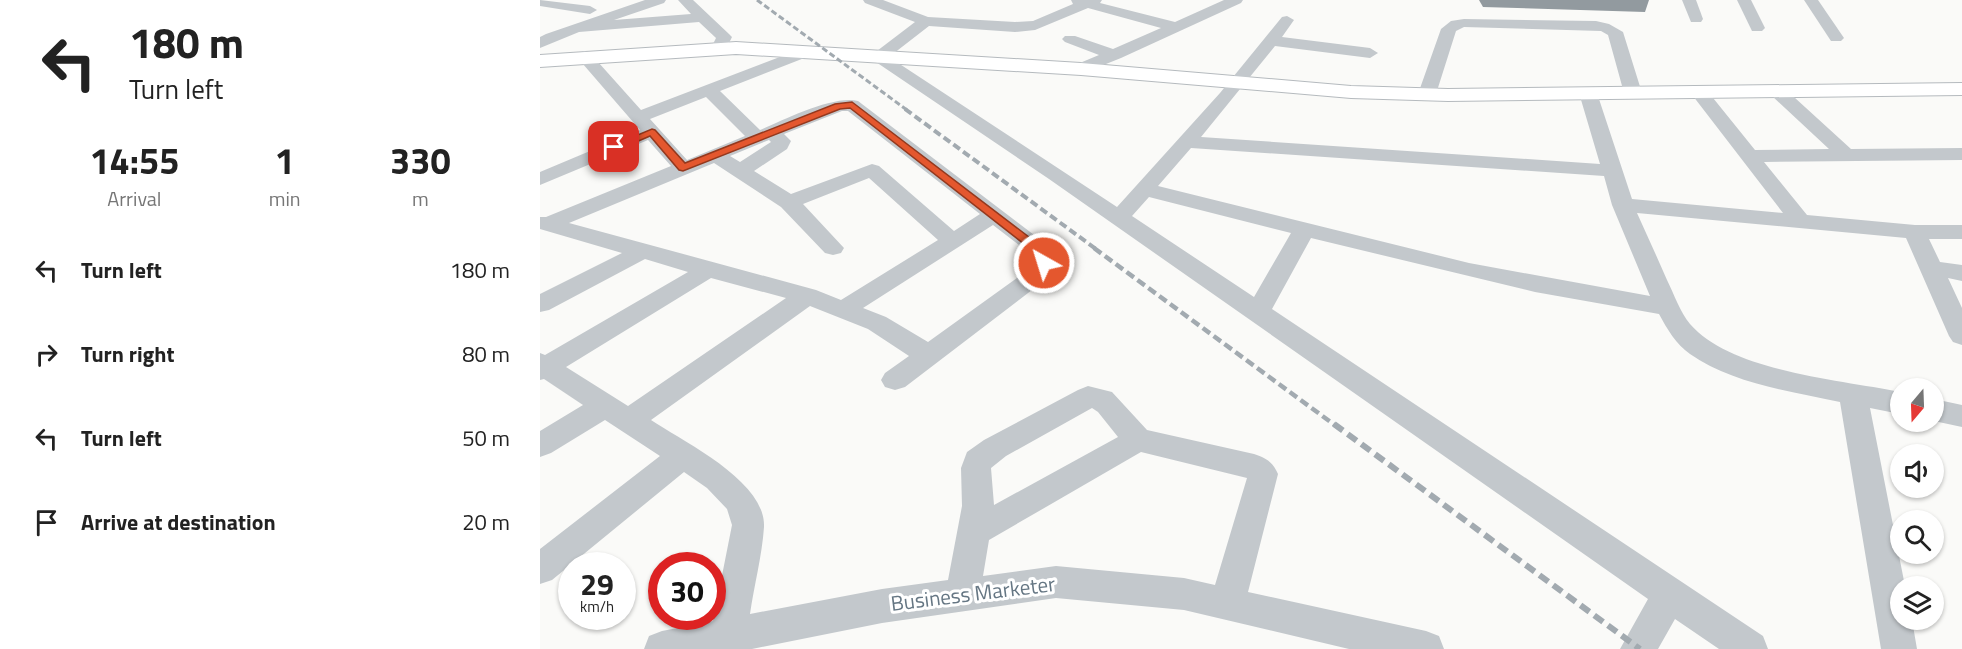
<!DOCTYPE html>
<html lang="en">
<head>
<meta charset="utf-8">
<style>
	body { margin:0; font-family:"Titillium Web",sans-serif; background:#f6f6f6; color:#222; height:100vh; display:flex; flex-direction:column; font-size:22px; white-space:nowrap }
	* { box-sizing:border-box; margin:0 }
	p { font-size:20px; color:#767676 }
	.icon { flex:none; width:33px; height:33px; fill:none; stroke:currentColor; stroke-width:2; stroke-linecap:round; stroke-linejoin:round }
	.map { position:relative; flex:1; overflow:hidden }
	.panel { display:flex; flex-direction:column; background:#fff; width:540px }
	.panel>* { flex:none }
	.top-card { background:#fff; color:#222; overflow:hidden }
	.needle { width:39px; rotate:199deg }
	.fabs { position:absolute; left:1350px; top:378px; display:grid; gap:12px }
	.fabs a { display:grid; place-items:center; width:54px; height:54px; border-radius:50%; background:#fff; box-shadow:0 2px 4px #0004; font-size:30px }
	.speed { position:absolute; left:18px; top:552px; display:flex; gap:12px; font-size:30px; font-weight:700; text-align:center }
	.speed>* { display:grid; place-content:center; width:78px; height:78px; border-radius:50%; background:#fff; box-shadow:0 2px 4px #0004; line-height:1 }
	.speed small { font-size:15px; font-weight:400 }
	.speed .limit { border:9px solid #d22; background:#fff; color:#111 }
	.pin { position:absolute; display:grid; place-items:center; width:51px; height:51px; color:#fff; margin:-26px; border-radius:12px; box-shadow:0 3px 9px #0006 }
	.me { position:absolute; width:66px; margin:-33px; rotate:321deg; stroke-linejoin:round; filter:drop-shadow(0 0 4px #0008) }
	.turn { display:flex; align-items:center; gap:21px; height:126px; padding:0 30px; font-size:27px }
	.turn .icon { width:78px; height:78px; stroke-width:2.5 }
	.turn b { display:block; font-size:42px; line-height:51px }
	.eta { display:flex; justify-content:space-evenly; align-items:center; height:102px; text-align:center }
	.eta b { font-size:36px; font-weight:700; line-height:42px }
	ul { padding:0; list-style:none }
	li { display:flex; align-items:center; gap:18px; height:84px; padding:0 30px }
	li div { flex:1 }
	li b { display:block; font-size:22px }
	li em { font-style:normal }
	main { display:flex; flex:1; min-height:0 }
	.map>svg:first-child { display:block }
	.lines { fill:none; stroke-linecap:round; stroke-linejoin:round }
	.major-casing { stroke:#b5babe; stroke-width:2 }
	.minor { fill:#c3c8cc; fill-rule:evenodd }
	.major { fill:#fff; fill-rule:evenodd }
	.rail-far3 { stroke:#a2aab0; stroke-width:3; stroke-dasharray:6 3; stroke-linecap:butt }
	.rail-far2 { stroke:#a2aab0; stroke-width:4; stroke-dasharray:8 4; stroke-linecap:butt }
	.rail-far1 { stroke:#a2aab0; stroke-width:4.5; stroke-dasharray:9 4.5; stroke-linecap:butt }
	.rail { stroke:#a2aab0; stroke-width:6; stroke-dasharray:11 6; stroke-linecap:butt }
	.wall { fill:#929a9f }
	.route { fill:#e4572e; stroke:#94391e; stroke-width:1.5 }
	.labels { text-anchor:middle; stroke-width:6; stroke-linejoin:round; paint-order:stroke }
	.near-street-label { font-size:21px; fill:#657683; stroke:#fff }
</style>
</head>
<body>
<main>
<section class="panel">
<div class="top-card">
<div class="turn"><svg class="icon" aria-label="left" viewBox="0 0 24 24"><path d="M17 20v-9H6M10 6l-5 5 5 5"/></svg><div><b>180 m</b>Turn left</div></div>
</div>
<div class="eta">
<div><b>14:55</b><p>Arrival</p></div>
<div><b>1</b><p>min</p></div>
<div><b>330</b><p>m</p></div>
</div>
<ul>
<li><svg class="icon" aria-label="left" viewBox="0 0 24 24"><path d="M17 20v-9H6M10 6l-5 5 5 5"/></svg><div><b>Turn left</b></div><em>180 m</em></li>
<li><svg class="icon" aria-label="right" viewBox="0 0 24 24"><path d="M7 20v-9h11M14 6l5 5-5 5"/></svg><div><b>Turn right</b></div><em>80 m</em></li>
<li><svg class="icon" aria-label="left" viewBox="0 0 24 24"><path d="M17 20v-9H6M10 6l-5 5 5 5"/></svg><div><b>Turn left</b></div><em>50 m</em></li>
<li><svg class="icon" aria-label="arrive" viewBox="0 0 24 24"><path d="M6 21V4h12l-3 4 3 4H6"/></svg><div><b>Arrive at destination</b></div><em>20 m</em></li>
</ul>
</section>
<div class="map">
<svg width="1422" height="649" viewBox="0 0 1422 649">
	<rect width="100%" height="100%" fill="#fafaf8"/>
	<g class="lines">
		<defs>
			<path id="major" d="M196,42L541,63L811,86L908,89L1422,83V95L908,101L811,98L541,75L196,54L0,67V55Z"/>
		</defs>
		<use href="#major" class="major-casing"/>
		<g class="minor">
			<path d="M0,0L50,6L57,10L50,14L0,6Z"/>
			<path d="M105,0H126L124,3L74,20L151,14L138,0H153L189,34L192,37L185,51H173L171,48L176,38L159,22L39,32L0,48V37L6,34Z"/>
			<path d="M323,0H343L388,17L475,22L493,21L533,4L531,0H562L560,3L635,22L684,0H703L701,3L581,58L541,74L533,69L535,65L559,55L525,42L522,39L525,36H535L573,49L621,28L548,8L495,30L475,32L389,26L349,57L577,207L680,93L742,17L747,16L754,20L742,37L830,48L838,53L830,58L735,46L661,137L1060,164L1039,93L1042,89H1054L1057,93L1092,199L1243,213L1153,96L1150,92L1153,88H1165L1215,150L1289,149L1231,95L1228,91L1231,87H1243L1311,149L1422,148V160L1224,162L1267,215L1375,225H1422V239H1389L1400,262L1422,265V281L1408,278L1422,308V345L1413,342L1409,336L1366,238L1097,213C1107,235 1117,257 1127,280C1134,294 1140,312 1150,324C1192,372 1301,380 1360,392V414L1330,408L1365,586H1360V620H1372L1377,649H1341L1300,402C1252,392 1191,383 1150,354C1136,344 1127,329 1119,314L995,292L771,238L732,309L1223,636L1228,649H1179L1135,619L1118,649H1080L1108,599L509,179L333,60L331,57L333,54L375,22L325,3ZM651,148L1064,176L1072,205L1110,296L929,263L618,186ZM609,197L751,233L714,297L592,216Z"/>
			<path d="M1142,0H1156L1163,19L1161,22H1151Z"/>
			<path d="M1197,0H1211L1225,28L1222,31H1212Z"/>
			<path d="M1264,0H1278L1304,38L1301,41H1291Z"/>
			<path d="M924,19L1056,21L1069,24L1083,32L1102,93L1099,97H1087L1084,93L1068,35L1061,31L924,27L916,31L896,94L893,98H881L878,94L901,29L911,21Z"/>
			<path d="M266,47L274,52L272,55L180,91L220,130C244,120 293,95 318,101L506,244L516,263L505,280L365,387L355,390L345,387L341,380L345,373L369,356L328,329L270,306L111,420C144,442 226,481 224,527C222,556 214,586 210,614L342,589L408,580L422,506L421,468L427,452L444,440L538,390L548,386L572,392L607,430L714,454C726,458 733,462 738,474L708,592L886,631L899,636L904,649H809L644,610L516,598L342,623L212,649H104L109,636L122,631L173,621L192,525L187,509L167,488L144,472L12,580L0,584V549L120,456L65,420L11,453L0,457V431L43,405L4,379L0,380V353L5,355L148,272L105,259L9,310L0,312V294L82,253L0,229V217H6L131,166L108,140L0,185V172L100,130L36,56L44,51L50,53L101,110ZM166,97L205,136L147,160L110,119ZM302,111H308L440,214L414,231L339,166L332,164L251,194L214,171L247,149L251,141L244,134ZM229,140L231,142L200,162L190,156ZM174,163L241,207L285,253L293,255L301,253L304,248L263,204L329,178L398,240L301,300L276,290L29,223ZM453,225L488,252L492,263L488,270L388,342L346,317L323,308ZM171,278L246,298L88,406L26,367ZM552,408L558,412L578,437L454,505L451,468L466,456ZM601,452L707,478L675,585L644,578L516,566L443,576L449,540Z"/>
			<path d="M1394,399L1422,405V427L1394,421Z"/>
		</g>
		<use href="#major" class="major"/>
		<path class="rail-far3" d="M217,0L367,110"/>
		<path class="rail-far2" d="M365,109L556,249"/>
		<path class="rail-far1" d="M554,248L796,426"/>
		<path class="rail" d="M794,424L1100,649"/>
	</g>
	<path class="wall" d="M939,0H1109L1105,12L943,7Z"/>
	<path class="route" d="M312,102L502,247L511,263L509,266H500L493,251L310,108L300,109L143,171L139,170L110,136L78,150L69,147L112,129L115,130L145,163L295,104Z"/>
	<g class="labels">
		<g class="near-street-label">
			<text transform="translate(433 594) rotate(-7)" y="7">Business Marketer</text>
		</g>
	</g>
</svg>
<div class="fabs">
<a><svg class="needle" viewBox="-14 -14 28 28"><path d="M0-13l5 13h-10z" fill="#e53935"/><path d="M0 13l5-13h-10z" fill="#767676"/></svg></a>
<a><svg class="icon" aria-label="sound" viewBox="0 0 24 24"><path d="M4 9h4l5-4v14l-5-4H4zM17 9q2 3 0 6"/></svg></a>
<a><svg class="icon" aria-label="search" viewBox="0 0 24 24"><circle cx="10" cy="10" r="6"/><path d="M15 15l6 6"/></svg></a>
<a><svg class="icon" aria-label="layers" viewBox="0 0 24 24"><path d="M12 4l9 5-9 5-9-5zM3 14l9 5 9-5"/></svg></a>
</div>
<div class="speed"><div>29<small>km/h</small></div><div class="limit">30</div></div>
<div class="pin" style="left:74px;top:147px;background:#d93025"><svg class="icon" aria-label="arrive" viewBox="0 0 24 24"><path d="M6 21V4h12l-3 4 3 4H6"/></svg></div>
<svg class="me" style="left:504px;top:263px" viewBox="-20 -20 40 40"><circle r="17" fill="#e4572e" stroke="#fff" stroke-width="3"/><path d="M0-11L8 9 0 5-8 9z" fill="#fff"/></svg>
</div>
</main>
</body>
</html>
